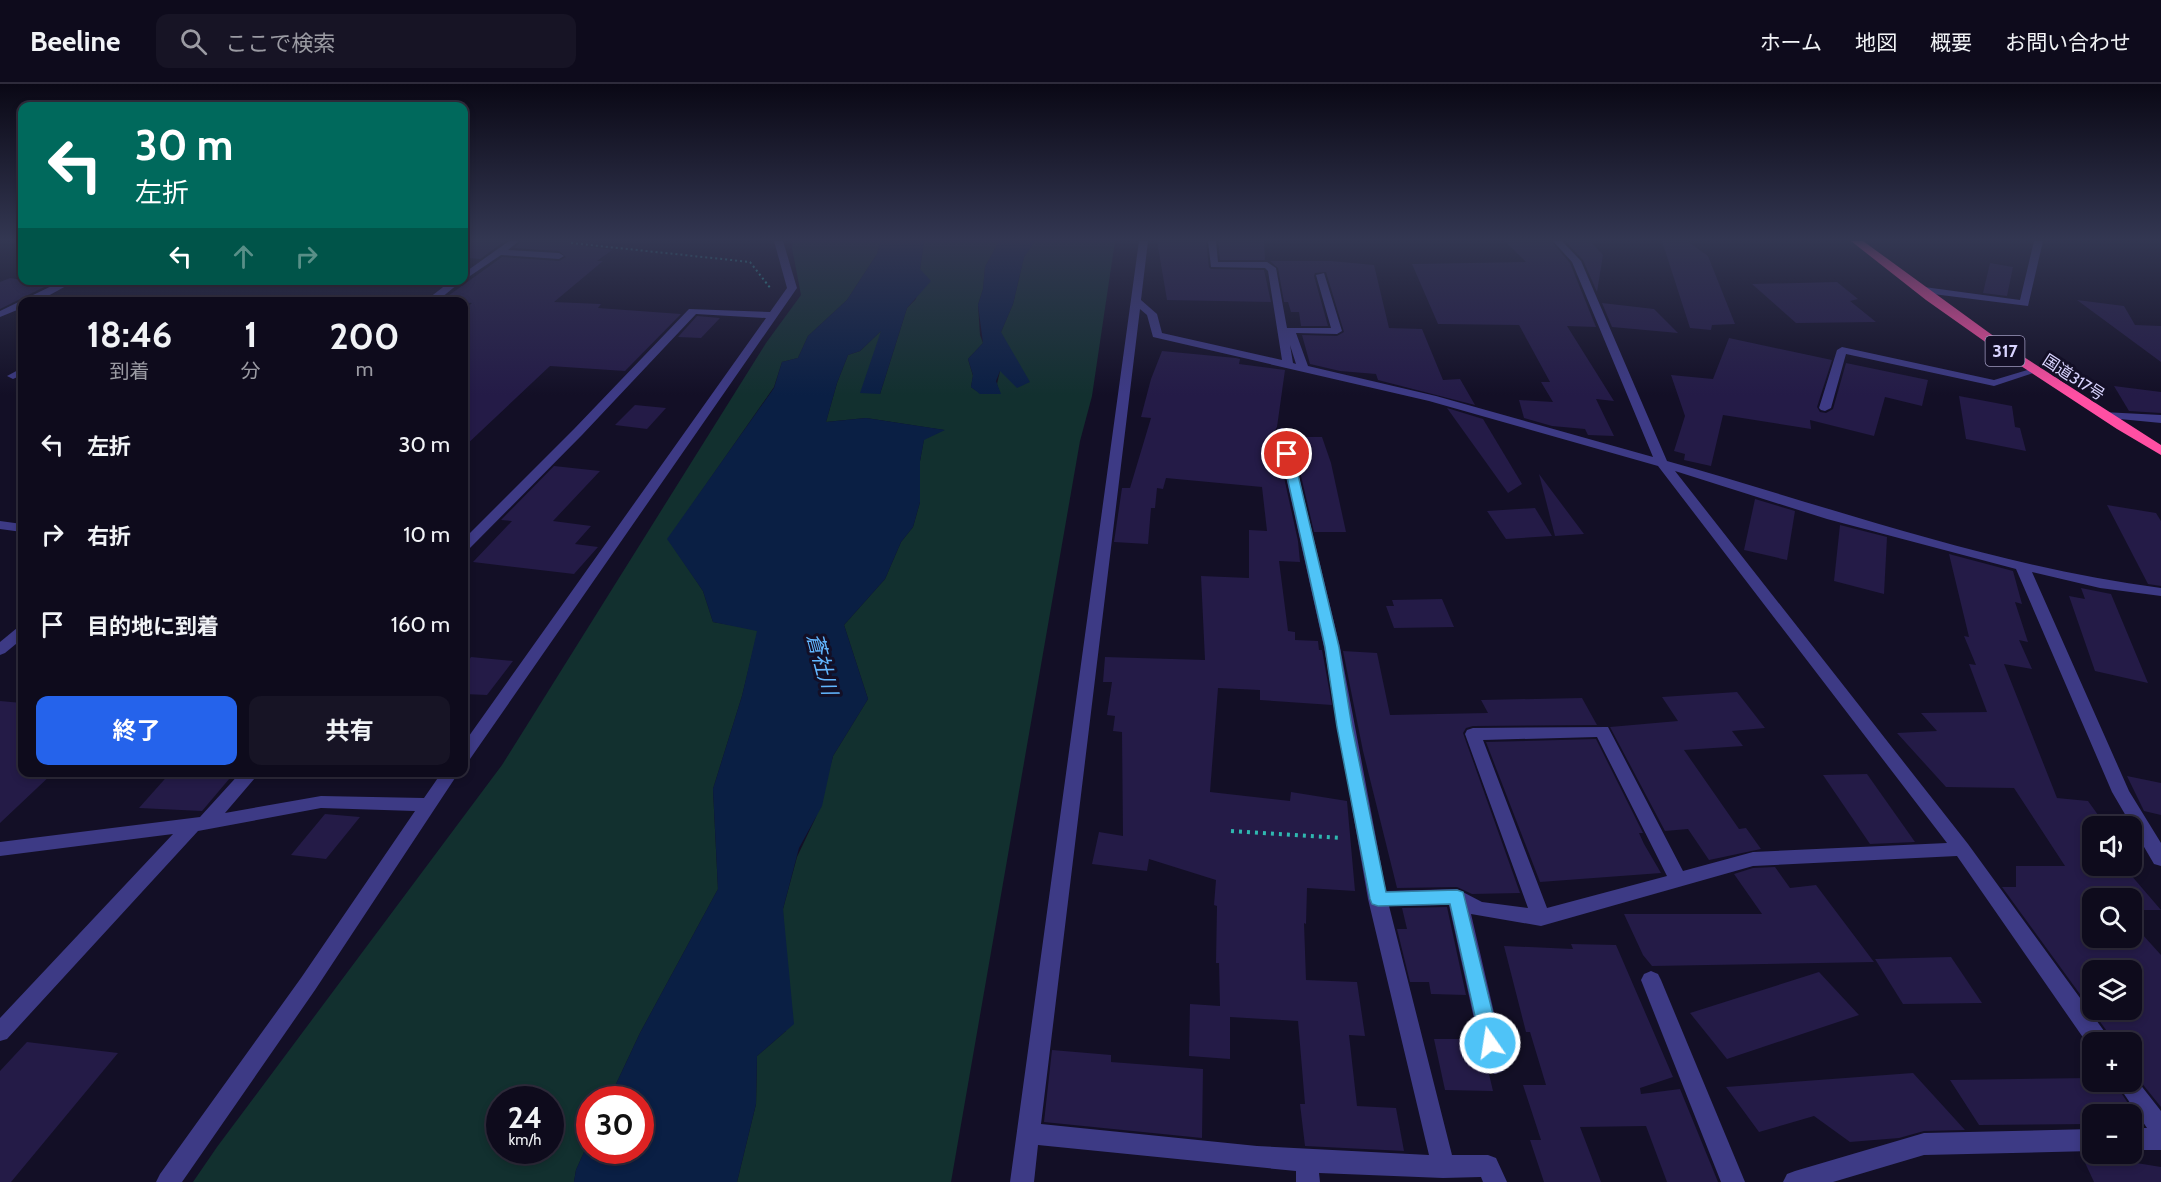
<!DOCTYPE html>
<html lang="ja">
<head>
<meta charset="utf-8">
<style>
	body { margin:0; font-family:Cabin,"Noto Sans JP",sans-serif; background:#171425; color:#f1f3f6; height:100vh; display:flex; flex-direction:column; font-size:22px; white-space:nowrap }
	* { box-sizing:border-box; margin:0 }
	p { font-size:20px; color:#9b9ba3 }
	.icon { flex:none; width:33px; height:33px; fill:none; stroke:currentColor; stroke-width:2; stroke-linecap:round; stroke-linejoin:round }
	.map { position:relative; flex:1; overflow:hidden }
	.sheet { position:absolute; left:18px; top:213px; width:450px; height:480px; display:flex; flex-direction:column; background:#0e0b1c; border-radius:12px; box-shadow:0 3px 9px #0003,0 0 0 2px #2e2b3b }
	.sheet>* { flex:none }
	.top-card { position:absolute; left:18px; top:18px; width:450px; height:183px; border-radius:12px; box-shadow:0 3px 9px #0003,0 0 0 2px #2e2b3b; background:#00695c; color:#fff; overflow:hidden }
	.tools { position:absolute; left:2082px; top:732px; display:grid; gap:12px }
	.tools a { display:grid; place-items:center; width:60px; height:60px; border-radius:12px; background:#0e0b1c; box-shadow:0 3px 9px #0003,0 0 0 2px #2e2b3b; font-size:30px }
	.speed { position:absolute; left:486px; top:1002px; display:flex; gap:12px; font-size:30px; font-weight:700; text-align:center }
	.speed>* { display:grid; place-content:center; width:78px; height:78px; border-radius:50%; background:#0e0b1c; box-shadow:0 3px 9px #0003,0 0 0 2px #2e2b3b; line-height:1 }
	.speed small { font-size:15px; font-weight:400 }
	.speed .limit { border:9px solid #d22; background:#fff; color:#111 }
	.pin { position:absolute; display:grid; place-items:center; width:51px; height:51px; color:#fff; margin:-26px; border:3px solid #fff; border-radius:50%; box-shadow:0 2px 6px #0007 }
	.me { position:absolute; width:66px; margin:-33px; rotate:347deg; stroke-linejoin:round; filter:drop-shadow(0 0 4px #0008) }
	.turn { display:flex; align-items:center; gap:21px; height:126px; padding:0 18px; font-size:27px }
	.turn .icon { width:78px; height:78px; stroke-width:2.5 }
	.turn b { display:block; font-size:42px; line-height:51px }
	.lanes { display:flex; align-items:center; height:57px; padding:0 18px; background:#0003; justify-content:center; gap:30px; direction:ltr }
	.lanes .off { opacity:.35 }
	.eta { display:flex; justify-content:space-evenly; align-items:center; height:102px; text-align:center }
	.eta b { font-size:36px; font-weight:700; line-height:42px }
	.button { display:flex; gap:12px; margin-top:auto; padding:12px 18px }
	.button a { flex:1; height:69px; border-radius:12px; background:#2563eb; color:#fff; font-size:24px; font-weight:700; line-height:69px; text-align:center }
	.button a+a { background:#171425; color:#f1f3f6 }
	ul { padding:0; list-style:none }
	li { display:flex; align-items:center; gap:18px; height:90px; padding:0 18px }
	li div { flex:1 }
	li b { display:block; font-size:22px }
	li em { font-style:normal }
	header { display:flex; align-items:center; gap:36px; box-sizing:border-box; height:84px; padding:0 30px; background:#0e0b1c; border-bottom:2px solid #2e2b3b }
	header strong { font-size:28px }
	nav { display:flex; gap:33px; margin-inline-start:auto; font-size:21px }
	.search { width:420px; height:54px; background:#171425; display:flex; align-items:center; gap:15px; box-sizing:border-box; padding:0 21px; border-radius:12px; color:#9b9ba3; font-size:22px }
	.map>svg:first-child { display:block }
	.green { fill:#12302f; fill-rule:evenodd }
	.water { fill:#0a1f44 }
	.building { fill:#241b47; fill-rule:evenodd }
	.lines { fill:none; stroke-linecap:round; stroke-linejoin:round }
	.path-far1 { stroke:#2fb8b0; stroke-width:2; stroke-dasharray:2 3; stroke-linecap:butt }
	.path { stroke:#2fb8b0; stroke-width:4; stroke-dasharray:3 5; stroke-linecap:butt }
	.minor { fill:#3d3a85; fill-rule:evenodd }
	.highway { fill:#ff4fa3; fill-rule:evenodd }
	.route { fill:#4fc3f7; stroke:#337fa1; stroke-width:1.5 }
	.labels { text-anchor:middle; stroke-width:6; stroke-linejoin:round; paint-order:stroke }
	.far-street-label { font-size:16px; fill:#d9d4ff; stroke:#130f26 }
	.shield { fill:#130f26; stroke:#9e99be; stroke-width:1.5 }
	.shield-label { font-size:18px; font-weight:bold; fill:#d9d4ff }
	.water-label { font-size:21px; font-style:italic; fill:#62b6ff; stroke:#130f26 }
</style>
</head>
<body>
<header>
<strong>Beeline</strong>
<div class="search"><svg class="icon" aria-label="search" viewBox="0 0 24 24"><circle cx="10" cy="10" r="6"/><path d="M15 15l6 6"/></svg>ここで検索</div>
<nav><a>ホーム</a><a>地図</a><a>概要</a><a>お問い合わせ</a></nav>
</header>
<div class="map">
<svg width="2161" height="1098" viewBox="0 0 2161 1098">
	<rect width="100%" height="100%" fill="#130f26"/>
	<g class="green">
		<path d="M793,157H881L877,170L847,216L808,252L798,274L782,278L774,303L668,455L703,507L713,538L758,546L742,612L713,705L718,805L640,949L609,1015L590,1016L589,1057L576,1086L574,1098H193L217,1063L502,681L766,259L801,211L792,164ZM500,1016H550V1066H500Z"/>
		<path d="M924,157H999L985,183L983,205L978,221L980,251L983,259L968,275L973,292L971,303L981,310H1000L997,300L1000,287L1001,248L1013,220L1024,173L1035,157H1115L1092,312L1080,357L951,1098H737L756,1020L757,972L786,947L783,825L797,773L816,733L833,672L868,615L844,541L885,495L901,458L913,443L920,418V377L924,355L944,346L866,334L826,338L837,299L848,271L860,267L882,246L880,310L907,224L916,215Z"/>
	</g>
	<g class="water">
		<path d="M881,157H924L920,185L931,197L907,224L880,310L860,309L881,247L860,267L848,271L837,299L826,338L866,334L945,346L924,356L920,377V418L913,443L901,458L885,495L844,541L868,615L833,672L822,722L799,764L783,825L794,940L757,972L756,1020L737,1098H574L576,1086L589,1057L590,1066H640V1016L609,1015L640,949L718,805L713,705L742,612L757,547L713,538L703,507L667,455L774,304L782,278L798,274L808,252L847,216L877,170Z"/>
		<path d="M999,157H1035L1024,173L1013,220L1001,248L1030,298L1017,304L1000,287L996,297L1001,310H980L971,303L973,291L968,275L983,259L978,221L983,205L985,183Z"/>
	</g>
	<g class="building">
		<path d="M469,157H505L480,175L468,174Z"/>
		<path d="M521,157H575L570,160L612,166L597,177H603L554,218L601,220L598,224L681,230L625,287L550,282L464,363V226L472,219L441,217L502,173L559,177L566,173L559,167L514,164Z"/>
		<path d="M1157,157H1206L1209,183L1211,185L1264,186L1271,218L1167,216Z"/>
		<path d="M1218,157H1264L1265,176H1220Z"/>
		<path d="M1505,157H1551L1570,179L1596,243L1567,242L1614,317L1596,315L1614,352L1588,351L1585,345L1552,342L1524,334L1519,316L1553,318L1541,298H1550L1519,241L1438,240L1412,180L1526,178Z"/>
		<path d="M1565,157H1590L1603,171L1597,208L1583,176Z"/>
		<path d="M1662,157H1687L1708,172L1735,240L1712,241L1711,246L1690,244Z"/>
		<path d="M1270,177H1331L1374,181L1389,244L1422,245L1443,296L1460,295L1475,321L1378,296L1376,290L1340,287L1310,280L1302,251L1337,252L1344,248L1326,188L1315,189L1314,192L1328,242H1301L1299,228H1291L1288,218H1284L1278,184Z"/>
		<path d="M1990,179L2013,183L2007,212L1983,209Z"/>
		<path d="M10,194L22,196L54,198L0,225V198Z"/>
		<path d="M1837,198L1858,215L1850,217L1876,238L1796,239L1752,200Z"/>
		<path d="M2077,216L2124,222L2135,241L2161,242V278Z"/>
		<path d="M1602,219L1654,225L1678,249L1612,243Z"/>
		<path d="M697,232L720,234L701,254L678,253Z"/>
		<path d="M1729,254L1832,276L1817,323L1820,328L1826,329L1833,325L1846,279L1928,296L1922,322L1885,313L1874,352L1810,336L1811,345L1723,331L1711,382L1684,376L1685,370L1674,367L1685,332L1671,291L1713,295Z"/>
		<path d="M1162,267L1236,274L1240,275L1239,280L1285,286L1277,343L1274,348L1298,457L1300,478L1279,477L1288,547L1295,548V556L1318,557L1319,566H1322L1332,621L1260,616V606L1218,604L1210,708L1290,717L1291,708L1347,717L1355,807L1307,804L1306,840L1304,839L1306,896L1357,898L1365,952L1349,951L1357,1022L1396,1024L1404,1067L1305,1062L1300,1020H1305L1298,937L1230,933V975L1189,972L1190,920L1220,922L1219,879H1216L1217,822L1214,821L1216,796L1149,775L1147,787L1092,780L1099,748L1123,752L1122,648L1113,647L1115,632L1107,631L1112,598H1103L1105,573L1205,576L1201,492L1249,494V446L1267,447L1262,403L1166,394L1163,405L1157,404L1155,424H1151L1148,460L1114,458L1122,404H1130L1151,334L1141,333L1151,295Z"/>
		<path d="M2114,302L2161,308V329L2129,327Z"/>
		<path d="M1959,312L2012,322L2015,343L2020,344L2026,367L1966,355Z"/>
		<path d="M635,321L666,324L647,345L615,341Z"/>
		<path d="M1447,324L1483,335L1522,400L1508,409Z"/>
		<path d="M1292,353H1322L1331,379L1346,448H1314Z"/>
		<path d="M554,382L600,387L553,437L591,442L575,460L598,463L574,490L473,478L512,437L501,436Z"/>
		<path d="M1539,390L1584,450L1555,452Z"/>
		<path d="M1755,415L1795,427L1787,476L1744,466Z"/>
		<path d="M2107,421L2156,429L2161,437V502L2148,500Z"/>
		<path d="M1535,424L1552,452L1506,455L1487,427Z"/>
		<path d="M1840,441L1887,453L1884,510L1834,497Z"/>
		<path d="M1949,470L2013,487L2022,520L2015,518L2028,558L2019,556L2032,585L2004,580L2057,714L2088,717L2106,742H2092V782H2132V778L2136,784L2124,783L2161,826H2132V814H2092V854H2132V839L2161,871V1023L2132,987V958H2111L2109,950L2002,803H2016V782H2065L2014,704L1946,703L1897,649L1937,647L1921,629L1987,628L1969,580L1976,581L1964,552L1969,553ZM2092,886H2132V926H2092Z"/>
		<path d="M2081,504L2111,510L2148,599L2095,587L2069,512L2085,515Z"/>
		<path d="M1442,515L1454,543L1394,544L1386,522H1394L1392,516Z"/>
		<path d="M1343,567L1377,569L1390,631L1488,629L1481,616L1582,614L1597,641L1473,642L1466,644L1463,649L1520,809L1472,810L1457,803L1397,804L1363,667Z"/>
		<path d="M471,573L513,577L487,611L464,610V583Z"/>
		<path d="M1737,608L1765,644L1732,647L1743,662L1684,666L1739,745L1746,744L1761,765L1709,776L1688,745L1665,747L1610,643L1678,637L1662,613Z"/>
		<path d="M0,617L22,619V688H54L0,739Z"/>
		<path d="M1596,655L1643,749H1639L1644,760L1661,789L1540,798L1486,658Z"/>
		<path d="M171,688H235L202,727L139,724Z"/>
		<path d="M1867,690L1915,758L1870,760L1823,691Z"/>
		<path d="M2127,692L2161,699V731L2144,727Z"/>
		<path d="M325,730L360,733L326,775L291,771Z"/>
		<path d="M1775,783L1790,804L1816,801L1874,878L1652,882L1643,871L1624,830H1762L1734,790L1753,784Z"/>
		<path d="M1447,823L1466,911L1431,910L1429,898H1410L1397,845H1407L1402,824Z"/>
		<path d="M1571,860L1616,861L1673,993L1640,1004L1641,1010L1680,1005L1718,1098H1667L1646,1042L1580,1043L1601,1098H1544L1530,1056H1541L1523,1001H1546L1530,948H1526L1504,862L1573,865Z"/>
		<path d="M1951,873L1982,919L1903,920L1875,875Z"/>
		<path d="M1819,888L1859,931L1727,975L1690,929Z"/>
		<path d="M1434,955H1476L1482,981L1489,990L1493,1007L1445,1006Z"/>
		<path d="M27,958L118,969L11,1098H0V987Z"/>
		<path d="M1052,966L1111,971V978L1203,985L1202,1054L1044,1038Z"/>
		<path d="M1913,989L1965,1046L1924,1047L1899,1054L1850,1058L1814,1032L1759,1048L1726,1003Z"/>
		<path d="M2092,994V998H2114L2141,1039L2132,1040V1030H2092V1040L1979,1041L1950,996Z"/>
		<path d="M2081,1070L2161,1083V1098H2094Z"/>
	</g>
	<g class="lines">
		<path class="path-far1" d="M571,159L750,178L771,205"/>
		<path class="path" d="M1231,747L1342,754"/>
		<g class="minor">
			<path d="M509,157H519L508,166L559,169L564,172L559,175L501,171L464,196V189Z"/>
			<path d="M774,157H783L797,204L470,675L464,677V659L766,234L696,230L582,351L469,465L464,466V455L574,345L689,225L770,228L787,204Z"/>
			<path d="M1139,157H1148L1141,216L1157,230L1162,249L1282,276L1268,187L1265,184L1211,183L1208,157H1216L1218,178H1267L1276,184L1287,244H1331L1316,191L1324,189L1342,247L1337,250L1296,249L1308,282L1436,312L1653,373L1572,178L1553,157H1562L1581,177L1667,377C1831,423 1992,482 2161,504V512L2100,504L2032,488L2129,707L2161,759V782L2154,780L2112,708L2016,485L1827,435L1675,387L1968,760L2107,951L2109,958H2092L2091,965L1957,772L1753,782L1541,842L1471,830L1506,980L1503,987L1495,990L1487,987L1484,980L1449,821L1389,822L1452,1071H1488L1496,1074L1507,1098H1483L1481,1093L1443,1094L1319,1089L1320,1098H1296V1087L1038,1061L1034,1098H1010ZM1140,225L1147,231L1153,253L1429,317L1658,382L1947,759L1753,768L1683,787L1608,643L1473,644L1467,646L1465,650L1528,824L1482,818L1457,805L1386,807L1340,563L1288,348L1282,344L1278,345L1276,348L1324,563L1368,815L1429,1071L1257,1062L1041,1040ZM1290,261L1296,280L1293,279ZM1597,653L1667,792L1547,824L1483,656Z"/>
			<path d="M2034,157H2043L2028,222L1917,208L1912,205L1917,202L2020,216Z"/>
			<path d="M64,196H77L37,218H22V224L0,233V227Z"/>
			<path d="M452,196H463L436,218H424Z"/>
			<path d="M1842,263L1994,296L2034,284L2039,287L1994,302L1846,270L1831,324L1825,327L1821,326L1819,324L1837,266Z"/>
			<path d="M22,284V291L13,295L7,292Z"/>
			<path d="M2103,328L2161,331V339L2099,333V329Z"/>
			<path d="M0,437L22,440V448L0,445Z"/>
			<path d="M22,542V555L5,569L0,571V558L17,544Z"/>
			<path d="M241,688H260L225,729L321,712L424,714L442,688H459L315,906L182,1098H156L160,1090L301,894L415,727L321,724L198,747L7,955L0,957V934L173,750L0,772V758L200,733Z"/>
			<path d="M1651,887L1658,890L1661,896L1745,1098H1721L1641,896L1644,890Z"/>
			<path d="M2132,990L2161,1027V1066H2132V1044H2147L2116,998H2132Z"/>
			<path d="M2092,1045V1067L1924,1071L1833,1098H1783L1787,1090L1795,1087L1924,1049Z"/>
		</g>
		<path class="highway" d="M1851,157H1863L2010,264L2161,361V371L2117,345L2001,269L1926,216Z"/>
	</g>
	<linearGradient id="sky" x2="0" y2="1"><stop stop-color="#0a0815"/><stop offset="0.5" stop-color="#333752"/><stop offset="1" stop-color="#333752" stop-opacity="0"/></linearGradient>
	<rect width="2161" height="311" fill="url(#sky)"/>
	<path class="route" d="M1287,367L1293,370L1339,563L1352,643L1386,808L1457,806L1463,808L1500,959L1497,965L1490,968L1484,965L1481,959L1450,820L1378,822L1372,820L1370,815L1337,643L1325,563L1282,370Z"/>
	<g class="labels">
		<g class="far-street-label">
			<text transform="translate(2074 293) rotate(33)" y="6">国道317号</text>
		</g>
		<rect class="shield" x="1985.5" y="252" width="39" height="30" rx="4.5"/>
		<g class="shield-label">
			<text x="2005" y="273">317</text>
		</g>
		<g class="water-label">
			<text transform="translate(822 580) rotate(75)" y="7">蒼社川</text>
		</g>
	</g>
</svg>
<div class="tools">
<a><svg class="icon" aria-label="sound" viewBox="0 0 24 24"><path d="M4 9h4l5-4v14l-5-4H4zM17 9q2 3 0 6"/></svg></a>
<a><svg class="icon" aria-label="search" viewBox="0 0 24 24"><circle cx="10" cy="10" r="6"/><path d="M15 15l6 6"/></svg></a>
<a><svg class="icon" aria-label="layers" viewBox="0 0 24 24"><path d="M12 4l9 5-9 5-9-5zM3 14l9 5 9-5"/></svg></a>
<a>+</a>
<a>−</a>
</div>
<div class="speed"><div>24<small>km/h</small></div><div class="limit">30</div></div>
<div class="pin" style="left:1287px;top:370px;background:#d93025"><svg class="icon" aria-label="arrive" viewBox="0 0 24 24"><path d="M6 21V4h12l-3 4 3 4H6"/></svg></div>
<svg class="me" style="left:1490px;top:959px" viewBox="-20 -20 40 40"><circle r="17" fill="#4fc3f7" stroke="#fff" stroke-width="3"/><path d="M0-11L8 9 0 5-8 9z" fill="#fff"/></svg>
<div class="top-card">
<div class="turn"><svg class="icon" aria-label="left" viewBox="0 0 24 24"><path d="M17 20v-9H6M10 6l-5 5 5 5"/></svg><div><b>30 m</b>左折</div></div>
<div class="lanes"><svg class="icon" aria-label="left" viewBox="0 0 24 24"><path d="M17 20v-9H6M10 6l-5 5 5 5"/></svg><svg class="icon off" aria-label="ahead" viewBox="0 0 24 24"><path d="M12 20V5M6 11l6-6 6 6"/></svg><svg class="icon off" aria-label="right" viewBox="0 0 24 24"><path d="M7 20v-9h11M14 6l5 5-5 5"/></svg></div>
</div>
<section class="sheet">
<div class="eta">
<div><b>18:46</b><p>到着</p></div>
<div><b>1</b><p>分</p></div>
<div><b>200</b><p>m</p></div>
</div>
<ul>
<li><svg class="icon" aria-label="left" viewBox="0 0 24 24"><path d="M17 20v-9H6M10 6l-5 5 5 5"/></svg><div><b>左折</b></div><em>30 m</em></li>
<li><svg class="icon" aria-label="right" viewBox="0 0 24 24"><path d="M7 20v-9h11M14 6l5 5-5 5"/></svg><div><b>右折</b></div><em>10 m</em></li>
<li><svg class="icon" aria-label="arrive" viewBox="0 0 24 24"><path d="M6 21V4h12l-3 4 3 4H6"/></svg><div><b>目的地に到着</b></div><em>160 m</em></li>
</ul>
<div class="button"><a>終了</a><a>共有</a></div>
</section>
</div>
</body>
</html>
